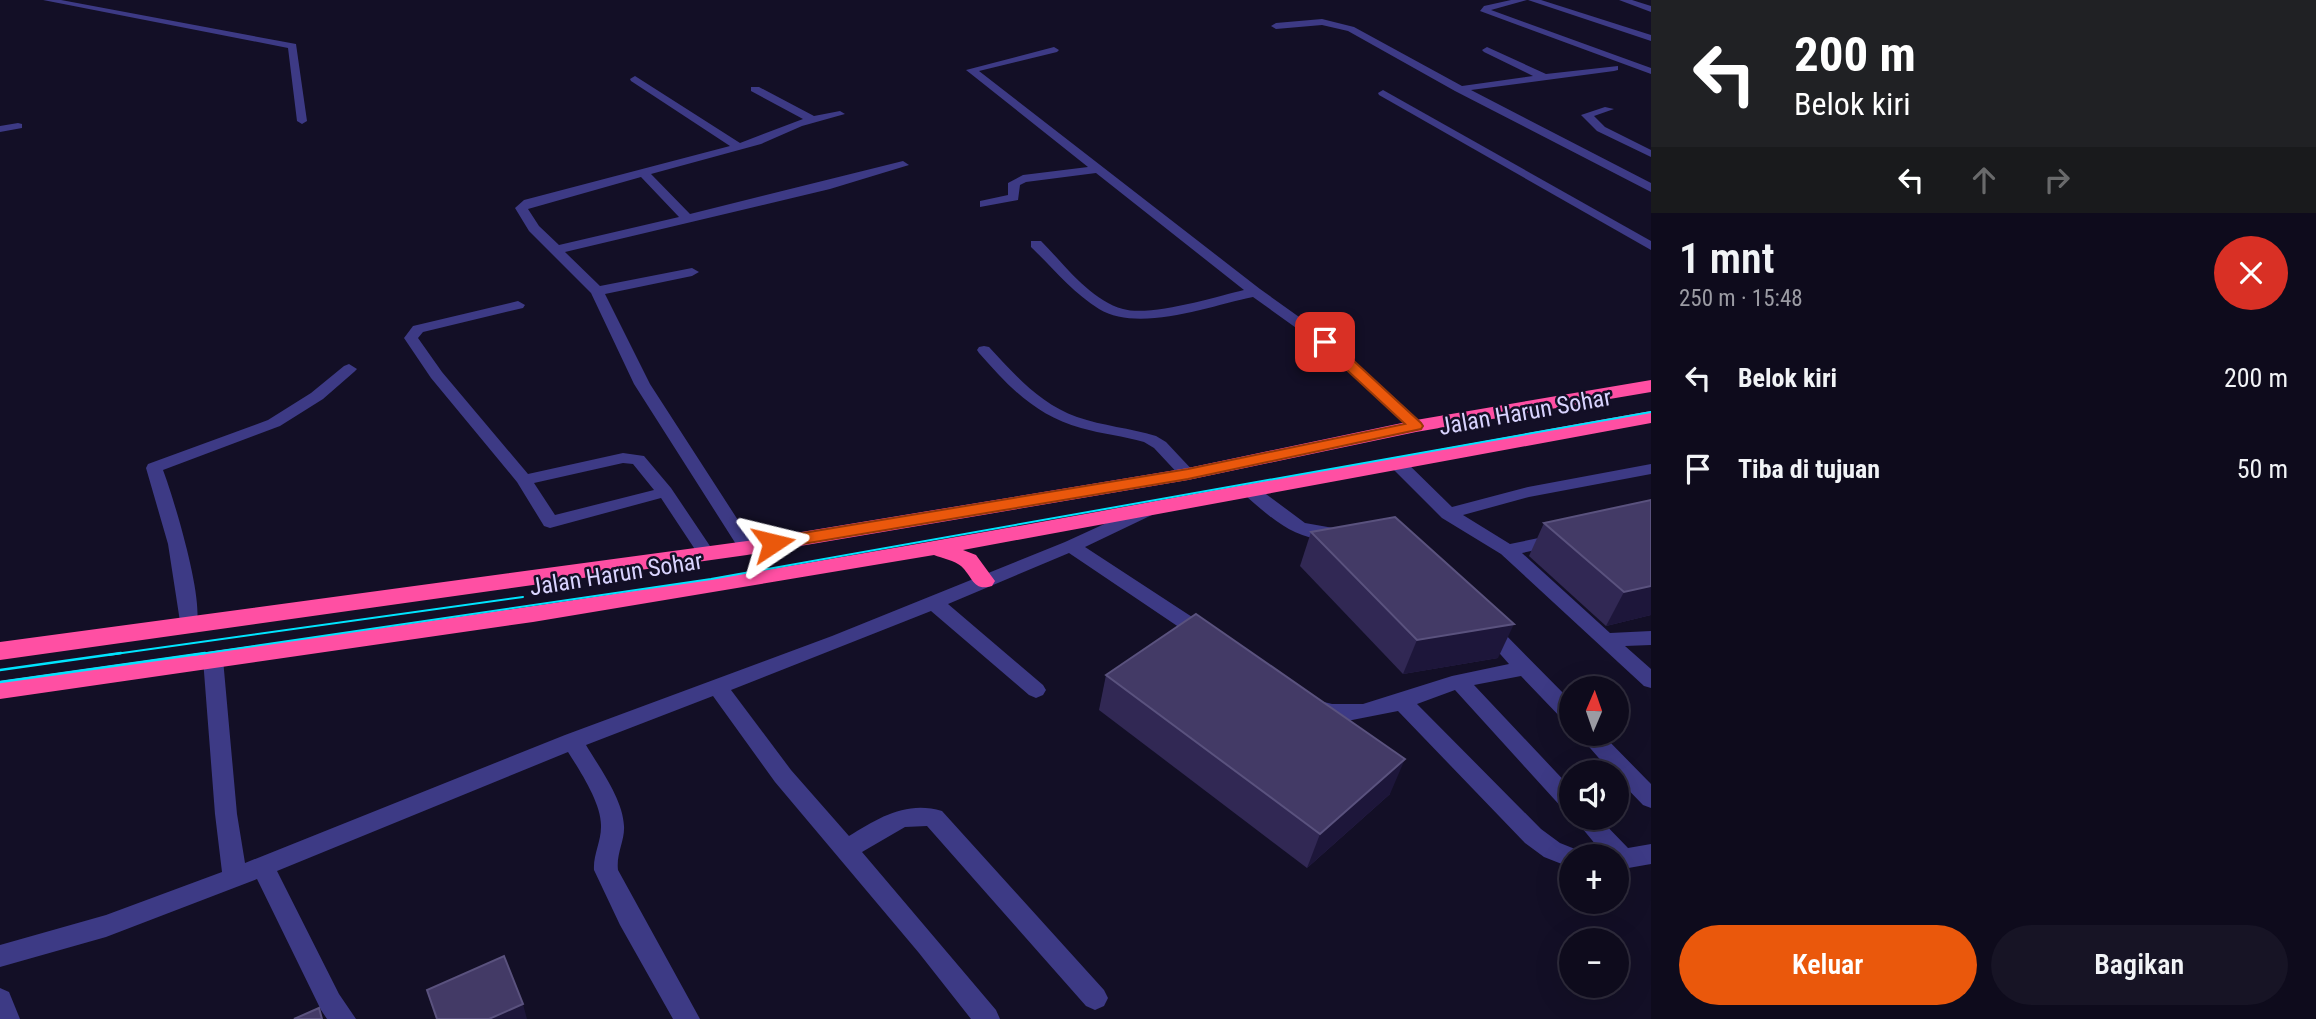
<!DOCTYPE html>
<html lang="id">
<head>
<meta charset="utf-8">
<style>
	body { margin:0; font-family:"Roboto Condensed",sans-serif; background:#171425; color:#f1f3f6; height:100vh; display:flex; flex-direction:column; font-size:26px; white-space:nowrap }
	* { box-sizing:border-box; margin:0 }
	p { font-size:23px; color:#9b9ba3 }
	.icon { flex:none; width:38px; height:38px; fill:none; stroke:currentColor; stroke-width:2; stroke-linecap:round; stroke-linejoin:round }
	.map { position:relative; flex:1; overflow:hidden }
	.drawer { display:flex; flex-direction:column; background:#0e0b1c; width:665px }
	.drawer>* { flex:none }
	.hud { background:#202124; color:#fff; overflow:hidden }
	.needle { width:46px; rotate:2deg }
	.buttons { position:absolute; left:1559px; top:676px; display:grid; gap:14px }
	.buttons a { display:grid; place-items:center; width:70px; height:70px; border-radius:50%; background:#0e0b1c; box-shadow:0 7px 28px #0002,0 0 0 2px #2e2b3b; font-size:35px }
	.pin { position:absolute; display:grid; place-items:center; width:60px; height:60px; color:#fff; margin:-30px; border-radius:14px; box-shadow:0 4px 10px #0006 }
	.me { position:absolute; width:77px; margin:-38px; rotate:80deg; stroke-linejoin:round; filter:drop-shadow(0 0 5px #0008) }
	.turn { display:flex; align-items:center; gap:24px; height:147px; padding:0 28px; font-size:32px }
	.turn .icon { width:91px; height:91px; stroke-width:2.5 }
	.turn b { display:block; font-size:49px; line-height:60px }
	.lanes { display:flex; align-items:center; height:66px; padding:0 28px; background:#0003; justify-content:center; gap:35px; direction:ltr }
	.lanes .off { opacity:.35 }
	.round { display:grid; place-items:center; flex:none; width:74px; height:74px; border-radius:37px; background:#171425 }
	.head { display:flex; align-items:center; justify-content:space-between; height:119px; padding:0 28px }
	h1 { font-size:42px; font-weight:600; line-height:52px }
	.action { display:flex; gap:14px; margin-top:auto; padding:14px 28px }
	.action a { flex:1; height:80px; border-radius:42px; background:#ea580c; color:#fff; font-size:28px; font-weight:600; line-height:80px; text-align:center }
	.action a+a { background:#171425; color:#f1f3f6 }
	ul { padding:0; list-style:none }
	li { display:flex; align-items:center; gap:21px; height:91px; padding:0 28px }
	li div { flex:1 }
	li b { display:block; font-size:26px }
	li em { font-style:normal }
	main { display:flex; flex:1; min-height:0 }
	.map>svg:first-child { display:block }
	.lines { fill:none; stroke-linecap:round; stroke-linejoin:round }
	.minor { fill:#3d3a85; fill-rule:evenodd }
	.highway { fill:#ff4fa3; fill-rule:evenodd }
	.tram-far1 { stroke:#00e5ff; stroke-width:2 }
	.tram { stroke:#00e5ff; stroke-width:2.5 }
	.wall { fill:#312854 }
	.shaded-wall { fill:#1d163a }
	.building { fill:#433a66; stroke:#5a527e; stroke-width:2 }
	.route { fill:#ea580c; stroke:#983908; stroke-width:2 }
	.labels { text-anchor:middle; stroke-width:5; stroke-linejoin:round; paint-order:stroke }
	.street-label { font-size:24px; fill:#d9d4ff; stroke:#130f26 }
</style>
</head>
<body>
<main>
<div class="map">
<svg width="1651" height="1019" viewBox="0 0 1651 1019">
	<rect width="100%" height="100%" fill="#130f26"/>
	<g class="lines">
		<g class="minor">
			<path d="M43,0H61L296,44L307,121L302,124L297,121L288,48Z"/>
			<path d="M1511,0H1527L1491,10L1651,68V74L1480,11L1484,6Z"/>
			<path d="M1528,0H1541L1651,35V41Z"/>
			<path d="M1619,0H1632L1651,6V12Z"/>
			<path d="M1322,19L1354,27L1462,86L1533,76L1484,52L1482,50L1487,47L1546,74L1618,66V70L1614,71L1471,90L1651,183V192L1455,91L1348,31L1322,25L1276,29L1271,26L1276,23Z"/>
			<path d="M1054,47L1059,50L1057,52L979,71L1260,289L1330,339L1422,423L1424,426L1422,429H1410L1320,345L1253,297C1209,306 1139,333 1099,309C1073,293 1053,268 1031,247V241H1041C1064,264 1090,300 1123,309C1150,317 1215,297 1244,290L1096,173L1026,182L1020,185L1018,200L980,207V201L1008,195V183L1023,175L1088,167L966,70Z"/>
			<path d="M635,76L740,143L803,119L751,91V87H759L814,116L840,111L845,114L802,126L761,144L651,174L690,214L903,161L909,165L830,189L565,252L600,286L692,268L699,272L692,276L605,294L650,384L756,548L747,554L741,552L634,384L591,293L529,231L515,208L524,200L730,146L631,81L630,79ZM641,177L679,217L559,245L539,226L528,209Z"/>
			<path d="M1383,90L1651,241V250L1379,95L1378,93Z"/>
			<path d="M1605,107L1614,109L1594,116L1605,127L1651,150V157L1597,131L1581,115Z"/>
			<path d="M18,123L22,124V128L0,132V126Z"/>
			<path d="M518,301L525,305L523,308L423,332L418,338L442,372L528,474L623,453L644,456L671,488L712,549L715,553L712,557H700L661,498L550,528L544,526L517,482L431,378L404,338L413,326ZM623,463L633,464L654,490L555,515L534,483Z"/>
			<path d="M984,346L989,347C1015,375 1040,404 1077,417C1103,426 1130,428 1156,436L1166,442L1196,474L1188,479L1182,478L1154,448L1144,442C1124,436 1102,434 1081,428C1036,416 1009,387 979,353L977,350L979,347Z"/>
			<path d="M349,364L357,369L354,372L323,399L280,426L163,470C173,496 207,607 195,628H181L168,544L146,468L148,464L268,420L311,393L344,366Z"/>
			<path d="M1396,457L1402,458L1452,507L1528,487L1651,464V474L1529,497L1463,515L1510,544L1558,534L1564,536L1567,540L1564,544L1522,553L1610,633L1651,631V645L1625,646L1651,669V688L1644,686L1501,554L1442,518L1390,466L1388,462L1390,458Z"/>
			<path d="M1252,487L1258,488L1305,523L1339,529L1342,533L1339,537C1302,547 1271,518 1246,496L1243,492Z"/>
			<path d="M1148,504L1154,506L1157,510L1154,514L1085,547L1212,630L1215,635L1212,640H1198L1069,553L948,604L1043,685L1046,690L1043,695L1036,698L1029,695L931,611L731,690L791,770L849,836C878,818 907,800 942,811L1104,990L1108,998L1104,1006L1095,1010L1086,1006L927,826L905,827L862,852L996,1010L1000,1019H971L919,953L775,782L713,696L586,745C599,767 623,799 624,826C625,840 616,854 618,870L700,1019H673L620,925L594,870C593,855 601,842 601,827C602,804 580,771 568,752L277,871L339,994L356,1019H327L321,1010L257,879L106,937L0,967V945L106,915L222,872L215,814L203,659L206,654L213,652L220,654L223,659L237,814L245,863L565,735L832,636L1065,542Z"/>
			<path d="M1488,622L1495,624L1572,702V724L1565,722L1521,676L1474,685L1572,789V813L1564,810L1455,690L1417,704L1541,829L1560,843L1580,851L1583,856H1572V868L1544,857L1525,843L1398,711L1347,721L1309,714L1306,708L1309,702L1316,700L1332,704H1363L1452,676L1509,664L1478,629L1481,624Z"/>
			<path d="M1577,733H1601L1651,784V808L1643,805L1617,778V772H1611Z"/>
			<path d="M1573,817H1598L1628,848L1651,844V864L1617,870V856H1605Z"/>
			<path d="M0,988L9,992L20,1019H0Z"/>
		</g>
		<g class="highway">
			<path d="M1651,380V392L1416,432L1188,480L747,555L0,660V642L747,541L1188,468L1416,420Z"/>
			<path d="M1651,411V423L963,550L976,555L995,581L992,586C973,592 973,577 961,566C955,561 942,558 934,555L533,622L0,699V681C269,643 539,608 807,563C1089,515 1369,461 1651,411Z"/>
		</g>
		<g class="tram-far1">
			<path d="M108,655L523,597"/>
			<path d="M193,655L711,579L1651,412"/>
		</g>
		<g class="tram">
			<path d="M0,670L121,653"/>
			<path d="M0,682L205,653"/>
		</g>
	</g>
	<g class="wall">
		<path d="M1651,500V615L1606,626L1529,556L1544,523Z"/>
		<path d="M1311,532L1498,658L1403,674L1300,566Z"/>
		<path d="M1106,675L1390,794L1307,868L1099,710Z"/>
	</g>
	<g class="shaded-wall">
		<path d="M1651,586V615L1606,626L1624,592Z"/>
		<path d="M1514,624L1498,658L1403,674L1417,640Z"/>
		<path d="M1405,759L1390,794L1307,868L1320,834Z"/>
		<path d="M523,1004L527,1019H489Z"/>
	</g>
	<g class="building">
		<path d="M1651,500V586L1624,592L1544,523Z"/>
		<path d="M1395,517L1514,624L1417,640L1311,532Z"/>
		<path d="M1196,614L1405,759L1320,834L1106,675Z"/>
		<path d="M504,956L523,1004L489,1019H437L427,990Z"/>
		<path d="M319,1008L322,1019H294Z"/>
	</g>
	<path class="route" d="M1325,338L1330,339L1421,423L1423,426L1421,429L1188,479L773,549L765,543L773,538L1188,469L1405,424L1320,345V339Z"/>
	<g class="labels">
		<g class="street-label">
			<text transform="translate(1525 412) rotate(-10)" y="8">Jalan Harun Sohar</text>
			<text transform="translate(616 574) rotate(-9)" y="8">Jalan Harun Sohar</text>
		</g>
	</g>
</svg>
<div class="buttons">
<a><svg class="needle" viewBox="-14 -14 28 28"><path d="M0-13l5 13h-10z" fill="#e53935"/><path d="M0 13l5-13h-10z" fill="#9b9ba3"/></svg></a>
<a><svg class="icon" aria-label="sound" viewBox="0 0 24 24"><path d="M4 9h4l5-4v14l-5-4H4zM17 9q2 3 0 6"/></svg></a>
<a>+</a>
<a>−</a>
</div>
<div class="pin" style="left:1325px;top:342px;background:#d93025"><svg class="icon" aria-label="arrive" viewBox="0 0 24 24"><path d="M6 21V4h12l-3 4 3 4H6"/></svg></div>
<svg class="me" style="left:773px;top:543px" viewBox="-20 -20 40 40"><path d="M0-17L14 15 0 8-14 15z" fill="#ea580c" stroke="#fff" stroke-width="4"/></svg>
</div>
<section class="drawer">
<div class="hud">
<div class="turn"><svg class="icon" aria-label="left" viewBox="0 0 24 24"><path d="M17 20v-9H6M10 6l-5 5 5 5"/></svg><div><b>200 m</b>Belok kiri</div></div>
<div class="lanes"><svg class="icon" aria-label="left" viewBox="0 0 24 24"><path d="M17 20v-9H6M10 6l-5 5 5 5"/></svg><svg class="icon off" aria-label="ahead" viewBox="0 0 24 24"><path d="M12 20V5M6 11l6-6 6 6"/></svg><svg class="icon off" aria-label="right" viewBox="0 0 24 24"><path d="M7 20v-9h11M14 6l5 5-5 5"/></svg></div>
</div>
<div class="head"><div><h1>1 mnt</h1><p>250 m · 15:48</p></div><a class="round" style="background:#d93025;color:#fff"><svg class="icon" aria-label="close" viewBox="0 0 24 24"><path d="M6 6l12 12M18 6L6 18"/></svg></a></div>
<ul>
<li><svg class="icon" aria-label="left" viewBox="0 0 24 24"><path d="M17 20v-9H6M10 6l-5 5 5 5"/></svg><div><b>Belok kiri</b></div><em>200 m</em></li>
<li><svg class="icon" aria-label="arrive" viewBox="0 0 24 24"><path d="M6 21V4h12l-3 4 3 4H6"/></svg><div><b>Tiba di tujuan</b></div><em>50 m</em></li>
</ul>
<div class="action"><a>Keluar</a><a>Bagikan</a></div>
</section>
</main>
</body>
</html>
